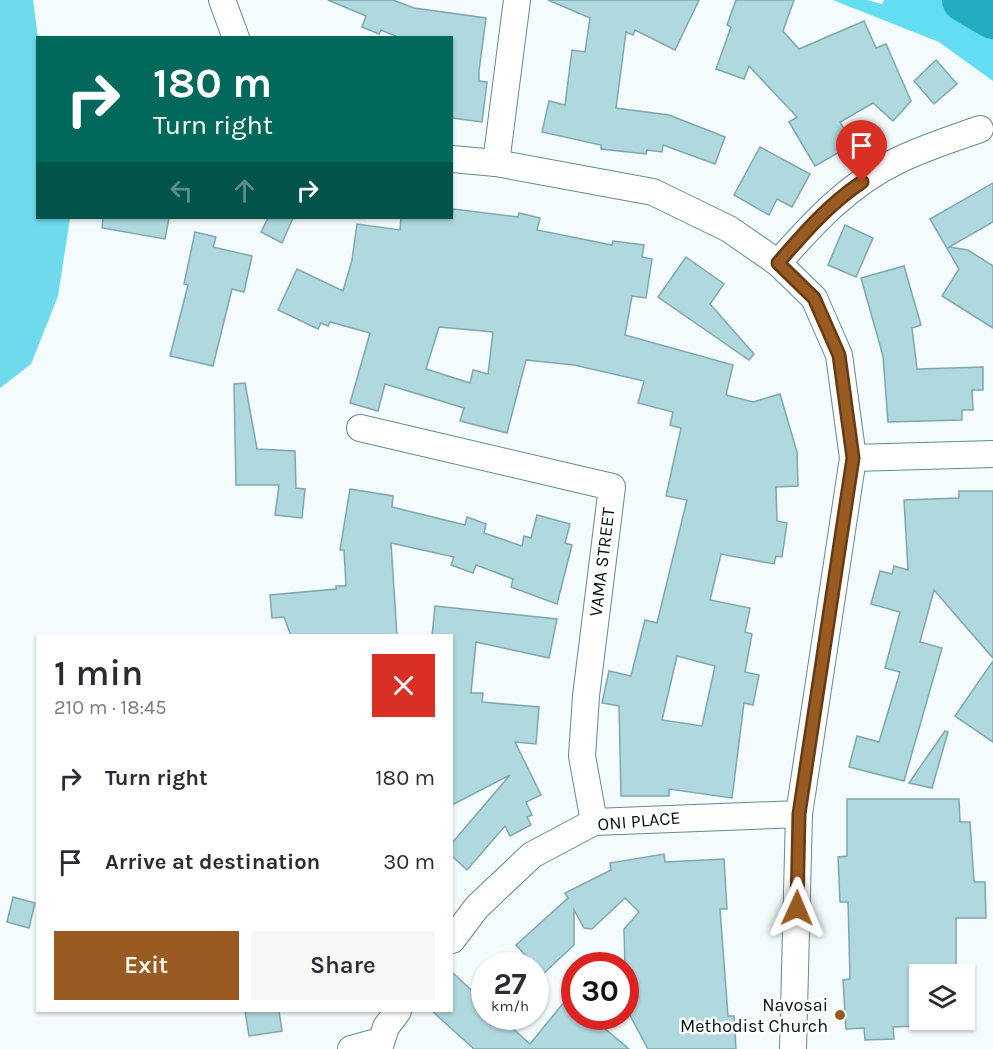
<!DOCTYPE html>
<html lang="en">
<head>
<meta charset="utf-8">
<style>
	body { margin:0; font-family:Karla,sans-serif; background:#f7f7f7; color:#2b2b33; height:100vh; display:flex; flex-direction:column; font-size:22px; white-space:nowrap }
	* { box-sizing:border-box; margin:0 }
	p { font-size:20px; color:#7c7c81 }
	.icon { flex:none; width:33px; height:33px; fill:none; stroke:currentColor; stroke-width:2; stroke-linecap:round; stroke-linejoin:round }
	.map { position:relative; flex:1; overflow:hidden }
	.sheet { position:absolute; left:36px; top:634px; width:417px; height:378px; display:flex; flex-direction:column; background:#fff; border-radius:0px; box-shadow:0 2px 4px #0004 }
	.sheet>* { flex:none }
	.banner { position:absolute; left:36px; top:36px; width:417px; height:183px; border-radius:0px; box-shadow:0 2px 4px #0004; background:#00695c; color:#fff; overflow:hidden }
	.tools { position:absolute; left:909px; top:964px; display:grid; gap:12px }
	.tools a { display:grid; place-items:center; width:66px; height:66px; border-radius:0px; background:#fff; box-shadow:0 2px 4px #0004; font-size:30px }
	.speed { position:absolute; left:471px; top:952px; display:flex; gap:12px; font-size:30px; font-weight:700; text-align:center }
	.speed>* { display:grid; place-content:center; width:78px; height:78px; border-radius:50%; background:#fff; box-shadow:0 2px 4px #0004; line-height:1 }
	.speed small { font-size:15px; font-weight:400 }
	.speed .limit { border:9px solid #d22; background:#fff; color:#111 }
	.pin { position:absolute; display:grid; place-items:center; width:51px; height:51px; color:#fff; margin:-62px -26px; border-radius:50% 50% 50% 0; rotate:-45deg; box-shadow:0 0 6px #0007 }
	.pin .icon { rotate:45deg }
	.me { position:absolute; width:66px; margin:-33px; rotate:1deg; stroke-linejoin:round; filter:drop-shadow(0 0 4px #0008) }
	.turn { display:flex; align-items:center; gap:21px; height:126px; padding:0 18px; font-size:27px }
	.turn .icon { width:78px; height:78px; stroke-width:2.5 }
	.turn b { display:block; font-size:42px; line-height:51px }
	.lanes { display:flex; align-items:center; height:57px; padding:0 18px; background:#0003; justify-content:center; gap:30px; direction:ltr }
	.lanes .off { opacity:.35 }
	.round { display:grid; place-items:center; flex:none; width:63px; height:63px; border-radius:0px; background:#f7f7f7 }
	.headline { display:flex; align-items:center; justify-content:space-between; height:102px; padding:0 18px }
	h1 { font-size:36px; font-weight:600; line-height:45px }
	.primary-button { display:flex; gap:12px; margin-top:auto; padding:12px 18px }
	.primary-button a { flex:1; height:69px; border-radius:0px; background:#995b21; color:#fff; font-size:24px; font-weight:600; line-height:69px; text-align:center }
	.primary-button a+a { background:#f7f7f7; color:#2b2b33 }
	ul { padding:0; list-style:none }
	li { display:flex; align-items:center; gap:18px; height:84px; padding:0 18px }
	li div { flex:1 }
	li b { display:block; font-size:22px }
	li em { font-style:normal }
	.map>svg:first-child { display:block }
	.green { fill:#6edaeb }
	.forest { fill:#63ddf1 }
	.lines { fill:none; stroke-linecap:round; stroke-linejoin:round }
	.river { stroke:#22acbf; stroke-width:44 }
	.building { fill:#afd8df; stroke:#7fa7ae; stroke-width:1.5; fill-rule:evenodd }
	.minor-casing { stroke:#638a91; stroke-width:28 }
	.minor { stroke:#fff; stroke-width:26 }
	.route-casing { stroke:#633b15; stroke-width:15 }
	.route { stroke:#995b21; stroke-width:10 }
	.poi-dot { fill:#995b21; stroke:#fff; stroke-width:2 }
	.labels { text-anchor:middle; stroke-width:5; stroke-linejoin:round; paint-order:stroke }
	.street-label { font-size:18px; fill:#031214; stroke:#fff }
	.poi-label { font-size:18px; fill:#031214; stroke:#fff; text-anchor:end }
</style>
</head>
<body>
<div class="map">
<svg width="993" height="1049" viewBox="0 0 993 1049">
	<rect width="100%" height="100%" fill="#f3fbfd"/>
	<path class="green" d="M0,0H33L38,37V218H70L58,296L31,364L0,388Z"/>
	<path class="forest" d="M833,0H867L882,4L884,0H993V81L939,42Z"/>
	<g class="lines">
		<path class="river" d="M964,0L993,17"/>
	</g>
	<g class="building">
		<path d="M328,0H393L414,8L486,18L479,71V81L487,82L482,122L452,118V38H400L381,30L379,34L362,27L366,16Z"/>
		<path d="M548,0H699L675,50L635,30L633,35L626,32L616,108L669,115L725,137L715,164L663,145L662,152L647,150L646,154L601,149V145L542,132L549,101L565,105L572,50L585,52L590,18Z"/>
		<path d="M736,0H794L783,31L799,49L864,21L876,48L886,44L911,101L893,121L873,103L840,122L850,139L840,145L843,150L815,166L789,122L797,117L749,66L744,79L716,69L731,27L727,25Z"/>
		<path d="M936,60L957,84L934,104L914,81Z"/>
		<path d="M760,147L810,174L792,207L777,199L769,215L734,195Z"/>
		<path d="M993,183V222L949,247L968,250L993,266V328L942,296L959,269L930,219Z"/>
		<path d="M453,209L518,217L519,213L540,218L537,230L612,245L613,241L644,245L642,257L652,259L646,298L632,296L625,335L733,365L726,395L753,402L780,394L797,452L798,486L776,487L777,521L787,523L782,557L776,556L774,564L721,554L710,600L750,608L745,632L752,634L745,672L759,675L753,705L744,703L732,798L669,789V796H621L619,706L602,703L609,671L631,676L645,620L657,623L687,500L666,496L681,428L670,425L673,412L638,403L644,381L574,365L526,360L507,433L460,421L464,408L385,384L378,411L350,403L370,333L330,322L328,326L321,323L318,329L278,310L297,269L343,291L352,260L357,224L400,230L401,218H452ZM439,327L493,332L488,374L473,370L470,383L426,369ZM677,656L715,666L702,726L662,720Z"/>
		<path d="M103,218H169L165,239L102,228Z"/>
		<path d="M268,218H293L282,243L261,232Z"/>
		<path d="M845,225L873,238L856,277L828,265Z"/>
		<path d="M195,232L216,237L213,247L252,256L244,292L232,289L213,366L170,356L188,285L184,284Z"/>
		<path d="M686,257L724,284L710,304L754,354L749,360L658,297Z"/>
		<path d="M904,266L921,325L912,328L917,369L983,367V390H972L973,410H962V420L888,422L883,356L861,278Z"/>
		<path d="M245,383L257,449L295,451L296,488L305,489L302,518L275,515L279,485H236L234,384Z"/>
		<path d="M350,489L393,496L392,507L465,525L467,517L486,524L484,533L522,546L524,536L531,538L537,515L570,524L565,543L572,545L557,604L511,587L513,579L476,565L473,573L451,565L454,557L391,543L397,636H291L284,617L272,618L270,595L336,589V586H346L344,550H340Z"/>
		<path d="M959,491H993V658L934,590L920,642L942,648L904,781L849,767L857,736L879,742L900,672L885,668L900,612L871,604L880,571L892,574L894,566L908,570L904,500L959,498Z"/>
		<path d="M435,606L557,619L549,658L476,642L471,693H483L482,702L539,707L536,744L515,742L541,795L526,802L532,815L527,817L531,825L510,836L505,826L467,870L452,856V843L510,775L452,805V636H432Z"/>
		<path d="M993,661V742L955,716Z"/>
		<path d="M945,731L948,732L932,788L909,783Z"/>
		<path d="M847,799H959L960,822H970L974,882H985L986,918H956V973H920L918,1026L893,1027L894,1039L865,1040L864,1028L846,1029L843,980L850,979L848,902H840L838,857L847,856Z"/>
		<path d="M664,854L665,862L724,859L727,909H720L728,1016H734L736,1049H648L626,1008L624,929L639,912L625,898L592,929L584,928L574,910V945L543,974L516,945L568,898L565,893L611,870L610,863Z"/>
		<path d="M13,897L35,903L29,928L7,922Z"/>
		<path d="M452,972L484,1002V1017H500L530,1044L574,990V1017H591L629,1049H474L432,1011H452Z"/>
		<path d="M245,1011H279L282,1031L249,1036Z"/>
	</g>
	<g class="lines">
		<defs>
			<g id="minor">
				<path d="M222,0L236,38"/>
				<path d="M452,159L496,163L653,192L729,229L778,263L814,298L839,355L853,458L799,814L793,1049"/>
				<path d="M496,163L517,0"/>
				<path d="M778,263C813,223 849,184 897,161C923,148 952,139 980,129"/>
				<path d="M360,428L612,487L586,696L582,756L594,822"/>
				<path d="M853,458L993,454"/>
				<path d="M452,940L477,907L532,855L594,822L799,814"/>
				<path d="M351,1049L380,1041"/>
				<path d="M379,1049L386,1027L398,1011"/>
			</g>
		</defs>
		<use href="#minor" class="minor-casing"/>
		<use href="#minor" class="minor"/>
	</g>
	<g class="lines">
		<defs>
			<path id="route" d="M797,908L799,814L853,458L839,355L814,298L778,263C804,233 829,204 862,182"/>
		</defs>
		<use href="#route" class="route-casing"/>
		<use href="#route" class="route"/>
	</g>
	<circle class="poi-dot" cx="840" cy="1015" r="6"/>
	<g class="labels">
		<g class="street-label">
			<text transform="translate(602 562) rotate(-83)" y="6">VAMA STREET</text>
			<text transform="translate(639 821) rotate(-5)" y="6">ONI PLACE</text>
		</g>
		<g class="poi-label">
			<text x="828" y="1011">Navosai<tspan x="828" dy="21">Methodist Church</tspan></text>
		</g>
	</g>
</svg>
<div class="tools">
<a><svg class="icon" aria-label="layers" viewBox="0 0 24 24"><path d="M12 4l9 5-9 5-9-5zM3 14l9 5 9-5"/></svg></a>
</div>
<div class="speed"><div>27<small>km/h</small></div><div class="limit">30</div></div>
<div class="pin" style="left:862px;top:182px;background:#d93025"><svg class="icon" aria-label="arrive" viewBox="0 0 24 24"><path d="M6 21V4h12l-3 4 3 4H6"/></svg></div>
<svg class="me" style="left:797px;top:908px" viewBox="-20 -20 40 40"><path d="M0-17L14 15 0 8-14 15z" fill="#995b21" stroke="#fff" stroke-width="4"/></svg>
<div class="banner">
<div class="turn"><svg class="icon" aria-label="right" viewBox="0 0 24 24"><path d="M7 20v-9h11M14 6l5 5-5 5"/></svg><div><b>180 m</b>Turn right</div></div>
<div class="lanes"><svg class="icon off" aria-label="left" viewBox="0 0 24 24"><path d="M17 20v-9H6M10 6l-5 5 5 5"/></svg><svg class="icon off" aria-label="ahead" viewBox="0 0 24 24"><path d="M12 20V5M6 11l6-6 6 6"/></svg><svg class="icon" aria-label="right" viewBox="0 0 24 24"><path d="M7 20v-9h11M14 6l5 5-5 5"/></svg></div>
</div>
<section class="sheet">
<div class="headline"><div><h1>1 min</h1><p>210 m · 18:45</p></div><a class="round" style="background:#d93025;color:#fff"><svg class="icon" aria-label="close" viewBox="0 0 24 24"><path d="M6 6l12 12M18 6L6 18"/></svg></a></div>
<ul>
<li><svg class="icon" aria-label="right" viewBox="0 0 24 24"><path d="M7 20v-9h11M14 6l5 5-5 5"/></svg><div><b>Turn right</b></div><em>180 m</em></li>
<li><svg class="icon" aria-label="arrive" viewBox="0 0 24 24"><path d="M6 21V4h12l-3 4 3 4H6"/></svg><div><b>Arrive at destination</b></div><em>30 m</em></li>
</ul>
<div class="primary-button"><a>Exit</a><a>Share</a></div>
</section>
</div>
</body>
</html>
